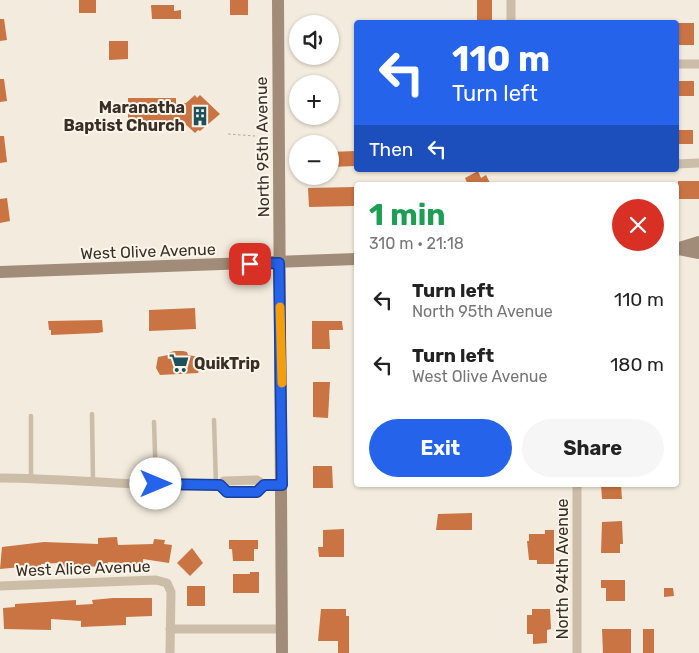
<!DOCTYPE html>
<html lang="en">
<head>
<meta charset="utf-8">
<style>
	body { margin:0; font-family:Rubik,sans-serif; background:#f6f6f6; color:#222; height:100vh; display:flex; flex-direction:column; font-size:19px; white-space:nowrap }
	* { box-sizing:border-box; margin:0 }
	p { font-size:16px; color:#767676 }
	.icon { flex:none; width:28px; height:28px; fill:none; stroke:currentColor; stroke-width:2; stroke-linecap:round; stroke-linejoin:round }
	.map { position:relative; flex:1; overflow:hidden }
	.sheet { position:absolute; left:354px; top:182px; width:325px; height:305px; display:flex; flex-direction:column; background:#fff; border-radius:5px; box-shadow:0 1px 4px #0004 }
	.sheet>* { flex:none }
	.top-card { position:absolute; left:354px; top:20px; width:325px; height:152px; border-radius:5px; box-shadow:0 1px 4px #0004; background:#2563eb; color:#fff; overflow:hidden }
	.buttons { position:absolute; left:289px; top:15px; display:grid; gap:10px }
	.buttons a { display:grid; place-items:center; width:50px; height:50px; border-radius:50%; background:#fff; box-shadow:0 1px 4px #0004; font-size:25px }
	.pin { position:absolute; display:grid; place-items:center; width:42px; height:42px; color:#fff; margin:-21px; border-radius:10px; box-shadow:0 2px 8px #0006 }
	.me { position:absolute; width:55px; margin:-28px; rotate:90deg; stroke-linejoin:round; filter:drop-shadow(0 0 4px #0008) }
	.turn { display:flex; align-items:center; gap:18px; height:105px; padding:0 15px; font-size:22px }
	.turn .icon { width:65px; height:65px; stroke-width:2.5 }
	.turn b { display:block; font-size:35px; line-height:42px }
	.then { display:flex; align-items:center; height:48px; padding:0 15px; background:#0003; gap:10px; font-size:19px }
	.round { display:grid; place-items:center; flex:none; width:52px; height:52px; border-radius:26px; background:#f6f6f6 }
	.head { display:flex; align-items:center; justify-content:space-between; height:85px; padding:0 15px }
	h1 { font-size:30px; font-weight:700; line-height:38px; color:#1e9e55 }
	.action { display:flex; gap:10px; margin-top:auto; padding:10px 15px }
	.action a { flex:1; height:58px; border-radius:30px; background:#2563eb; color:#fff; font-size:20px; font-weight:700; line-height:58px; text-align:center }
	.action a+a { background:#f6f6f6; color:#222 }
	ul { padding:0; list-style:none }
	li { display:flex; align-items:center; gap:15px; height:65px; padding:0 15px }
	li div { flex:1 }
	li b { display:block; font-size:19px }
	li em { font-style:normal }
	.map>svg:first-child { display:block }
	.building { fill:#cb7443 }
	.lines { fill:none; stroke-linecap:round; stroke-linejoin:round }
	.path { stroke:#b8a792; stroke-width:1; stroke-dasharray:2.5 2.5; stroke-linecap:butt }
	.lane { stroke:#ccbda8; stroke-width:4.5 }
	.street { stroke:#ccbda8; stroke-width:9 }
	.secondary { stroke:#a08c79; stroke-width:12 }
	.route-casing { stroke:#184099; stroke-width:12 }
	.route { stroke:#2563eb; stroke-width:9 }
	.slow { stroke:#f59e0b; stroke-width:9 }
	.labels { text-anchor:middle; stroke-width:4; stroke-linejoin:round; paint-order:stroke }
	.poi-label { font-size:16px; font-weight:bold; fill:#392f28; stroke:#fbf5ea; text-anchor:end }
	.street-label { font-size:16px; fill:#392f28; stroke:#fbf5ea }
</style>
</head>
<body>
<div class="map">
<svg width="699" height="653" viewBox="0 0 699 653">
	<rect width="100%" height="100%" fill="#f3ebdd"/>
	<g class="building">
		<rect x="79" y="0" width="17" height="13"/>
		<rect x="230" y="0" width="18" height="15"/>
		<rect x="477" y="0" width="15" height="22"/>
		<path d="M151,5H174V11L181,10V19H152Z"/>
		<path d="M0,19H4L7,40L0,41Z"/>
		<rect x="676" y="23" width="18" height="22"/>
		<path d="M109,41H128V59L109,60Z"/>
		<path d="M0,79H4L7,101L0,102Z"/>
		<rect x="677" y="81" width="17" height="15"/>
		<path d="M195,95L197,98L200,95L220,114L200,131L198,130L195,133L184,123H153V132H138V122H128V98H176V103H186Z"/>
		<rect x="676" y="130" width="17" height="14"/>
		<path d="M0,136H4L7,162L0,163Z"/>
		<path d="M355,151L356,166L330,167V152Z"/>
		<path d="M478,171L481,178L486,175L491,185H468L465,178Z"/>
		<rect x="678" y="181" width="21" height="18"/>
		<path d="M354,187V206L309,207L308,188Z"/>
		<path d="M7,198L10,221L0,223V199Z"/>
		<path d="M195,308L196,329L149,331V310Z"/>
		<path d="M102,320L103,332L98,333L51,335V330H49L48,321Z"/>
		<path d="M312,321H342L343,330H329L330,349H312Z"/>
		<path d="M174,351H183L187,352L188,355L199,357L201,362L198,373L160,375L156,368L158,357L168,355V353Z"/>
		<path d="M313,382H330L328,418L313,417Z"/>
		<path d="M313,466H332L333,488H313Z"/>
		<path d="M601,485H621L622,499H602Z"/>
		<path d="M472,513V530H436L438,514Z"/>
		<path d="M622,521L623,544H620V553H601L602,522Z"/>
		<path d="M344,529V557H319L318,547H323V530Z"/>
		<path d="M545,530H554V564H537V560H529L527,541H529V534H545Z"/>
		<path d="M117,537L118,545L153,544L154,539L165,540L164,544L172,545L169,563L143,559V565L108,562V566L57,568V563L41,564V569H32V566L0,569L2,547L44,542L98,544V538Z"/>
		<path d="M229,540H258V549H254V561H233L232,549H229Z"/>
		<path d="M192,548L203,563L190,576L177,563Z"/>
		<path d="M250,572H259V593H233V574H250Z"/>
		<path d="M601,580H625V601H606V588H601Z"/>
		<rect x="187" y="586" width="18" height="20"/>
		<path d="M664,588H673L674,596L664,597Z"/>
		<path d="M113,598H152V616L126,617V625L81,627V621L51,619V630L4,629L3,608L15,607V604L76,600V605L93,604L92,600Z"/>
		<path d="M321,609H346V616H349V653H338V641H318Z"/>
		<path d="M532,609H550L551,629L547,630V643L533,644V634H527V615H532Z"/>
		<path d="M602,629H631V653H603Z"/>
		<rect x="643" y="629" width="11" height="24"/>
	</g>
	<g class="lines">
		<path class="path" d="M228,134L255,136"/>
		<g class="lane">
			<path d="M92,414L93,481"/>
			<path d="M31,416V478"/>
			<path d="M214,420L216,485"/>
			<path d="M154,422L156,484"/>
		</g>
		<g class="street">
			<path d="M511,22V0"/>
			<path d="M676,64H699"/>
			<path d="M676,164L699,163"/>
			<path d="M0,478C45,478 90,482 135,484C164,485 192,483 220,485L227,491L257,493L264,485"/>
			<path d="M220,485L224,481L257,480L264,485H282"/>
			<path d="M0,586L156,580L167,583L171,592L170,653"/>
			<path d="M170,629H282"/>
			<path d="M577,653V485"/>
		</g>
		<g class="secondary">
			<path d="M278,0L282,653"/>
			<path d="M676,249L699,242"/>
			<path d="M679,249L699,253"/>
			<path d="M0,272L356,259"/>
		</g>
	</g>
	<g class="lines">
		<defs>
			<path id="route" d="M156,484L220,485L227,492H257L264,485H282L279,263L250,264"/>
		</defs>
		<use href="#route" class="route-casing"/>
		<use href="#route" class="route"/>
		<path class="slow" d="M280,307L282,383"/>
	</g>
	<defs>
		<symbol id="building-bare" viewBox="-9 -9 18 18"><path d="M-4-6H4V6H1V3H-1V6H-4ZM-2.5-4.3h1.7v1.8h-1.7ZM.8-4.3h1.7v1.8H.8ZM-2.5-1h1.7V.8h-1.7ZM.8-1h1.7V.8H.8Z" fill="#1c515c" stroke="#fbf5ea" stroke-width="2.5" paint-order="stroke"/></symbol>
		<symbol id="supermarket-bare" viewBox="-9 -9 18 18"><path d="M-6-5.5h2.5l.6 2H6L4.5 2H-2.5L-4.4-4H-6ZM-1.5 3.2a1.3 1.3 0 1 0 .1 0ZM3 3.2a1.3 1.3 0 1 0 .1 0Z" fill="#1c515c" stroke="#fbf5ea" stroke-width="2.5" paint-order="stroke"/></symbol>
	</defs>
	<g fill-rule="evenodd">
		<use href="#building-bare" x="186" y="102" width="28" height="28"/>
		<use href="#supermarket-bare" x="165" y="349" width="28" height="28"/>
	</g>
	<g class="labels">
		<g class="poi-label">
			<text x="185" y="113">Maranatha<tspan x="185" dy="18">Baptist Church</tspan></text>
			<text x="194" y="369" text-anchor="start">QuikTrip</text>
		</g>
		<g class="street-label">
			<text transform="translate(262 147) rotate(-91)" y="6">North 95th Avenue</text>
			<text transform="translate(148 251) rotate(-2)" y="6">West Olive Avenue</text>
			<text transform="translate(83 568) rotate(-2)" y="6">West Alice Avenue</text>
			<text transform="translate(562 569) rotate(-90)" y="6">North 94th Avenue</text>
		</g>
	</g>
</svg>
<div class="buttons">
<a><svg class="icon" aria-label="sound" viewBox="0 0 24 24"><path d="M4 9h4l5-4v14l-5-4H4zM17 9q2 3 0 6"/></svg></a>
<a>+</a>
<a>−</a>
</div>
<div class="pin" style="left:250px;top:264px;background:#d93025"><svg class="icon" aria-label="arrive" viewBox="0 0 24 24"><path d="M6 21V4h12l-3 4 3 4H6"/></svg></div>
<svg class="me" style="left:156px;top:484px" viewBox="-20 -20 40 40"><circle r="19" fill="#fff"/><path d="M0-13L10 11 0 6-10 11z" fill="#2563eb"/></svg>
<div class="top-card">
<div class="turn"><svg class="icon" aria-label="left" viewBox="0 0 24 24"><path d="M17 20v-9H6M10 6l-5 5 5 5"/></svg><div><b>110 m</b>Turn left</div></div>
<div class="then">Then<svg class="icon" aria-label="left" viewBox="0 0 24 24"><path d="M17 20v-9H6M10 6l-5 5 5 5"/></svg></div>
</div>
<section class="sheet">
<div class="head"><div><h1>1 min</h1><p>310 m · 21:18</p></div><a class="round" style="background:#d93025;color:#fff"><svg class="icon" aria-label="close" viewBox="0 0 24 24"><path d="M6 6l12 12M18 6L6 18"/></svg></a></div>
<ul>
<li><svg class="icon" aria-label="left" viewBox="0 0 24 24"><path d="M17 20v-9H6M10 6l-5 5 5 5"/></svg><div><b>Turn left</b><p>North 95th Avenue</p></div><em>110 m</em></li>
<li><svg class="icon" aria-label="left" viewBox="0 0 24 24"><path d="M17 20v-9H6M10 6l-5 5 5 5"/></svg><div><b>Turn left</b><p>West Olive Avenue</p></div><em>180 m</em></li>
</ul>
<div class="action"><a>Exit</a><a>Share</a></div>
</section>
</div>
</body>
</html>
